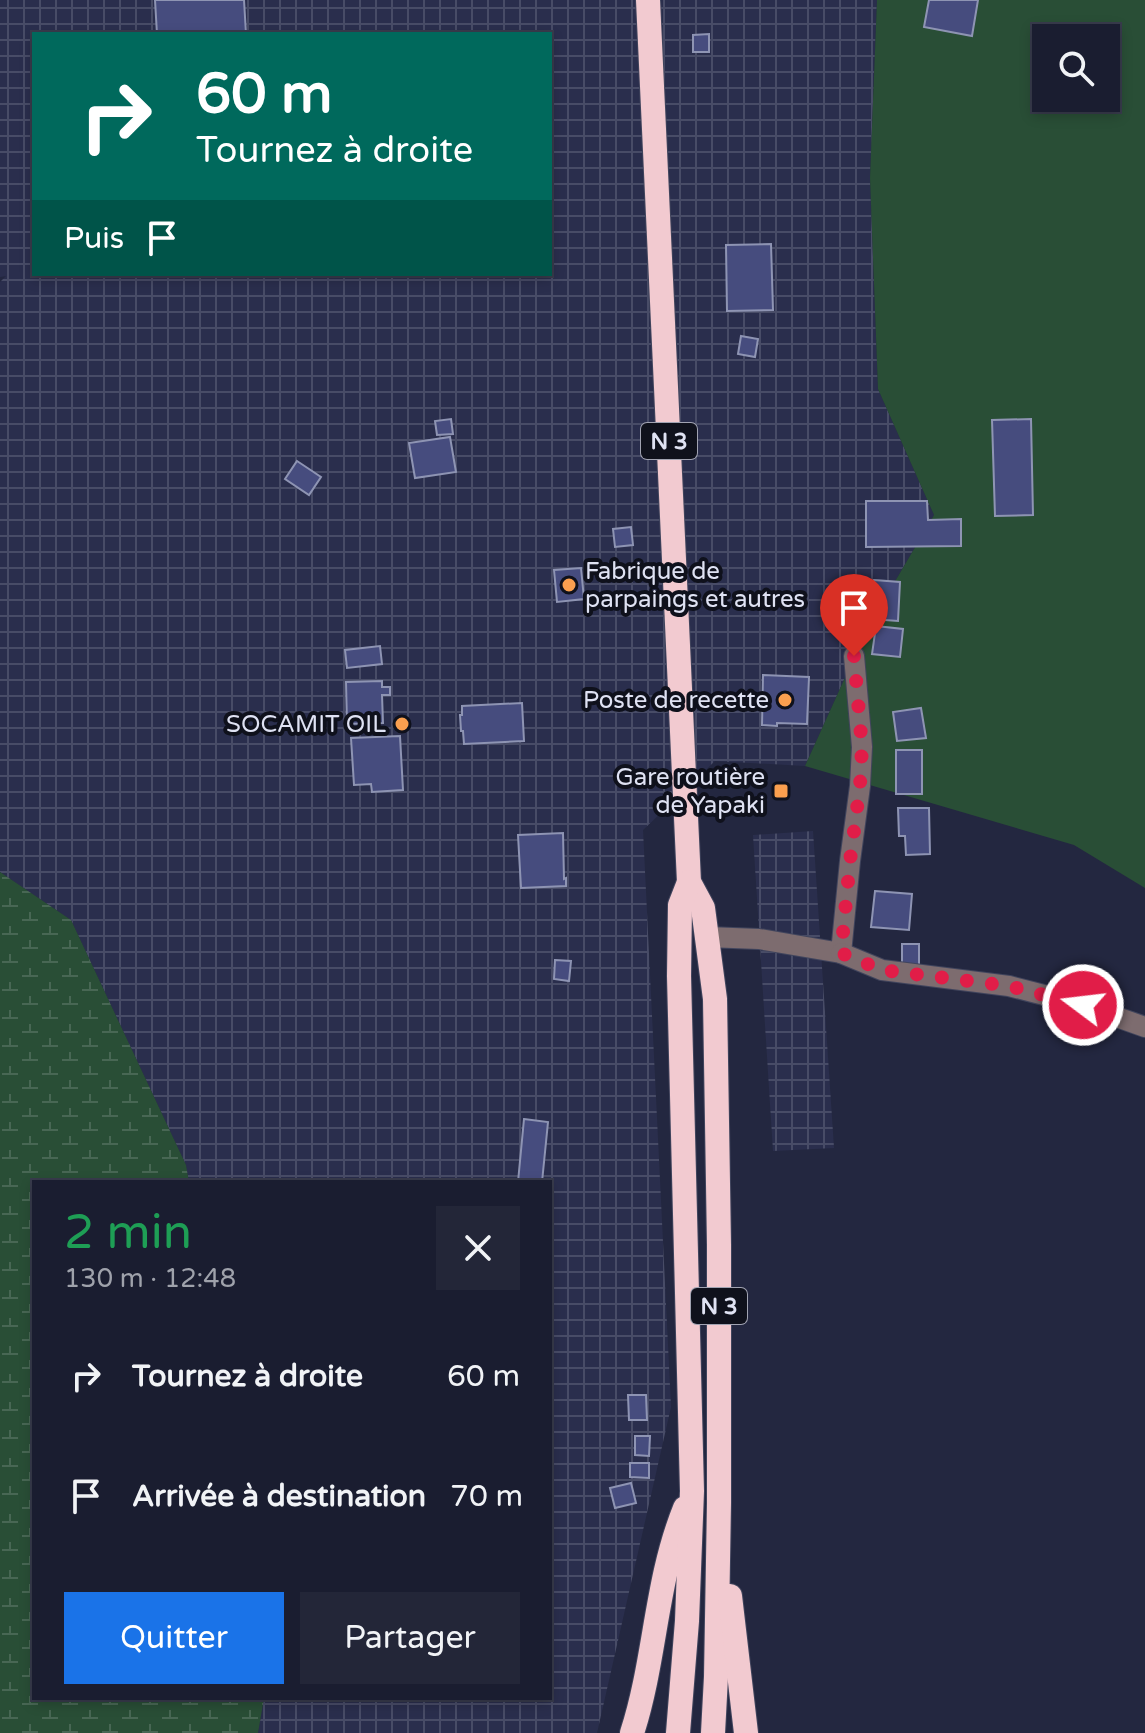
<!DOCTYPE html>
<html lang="fr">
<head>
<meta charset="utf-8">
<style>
	body { margin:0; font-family:"Varela Round",sans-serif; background:#232638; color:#f1f3f6; height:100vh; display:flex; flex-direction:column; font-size:30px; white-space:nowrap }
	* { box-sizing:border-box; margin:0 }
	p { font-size:26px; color:#9fa2ab }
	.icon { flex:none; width:44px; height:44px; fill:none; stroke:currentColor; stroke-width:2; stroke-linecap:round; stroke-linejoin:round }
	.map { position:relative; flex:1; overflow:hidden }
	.details { position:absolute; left:32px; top:1180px; width:520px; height:520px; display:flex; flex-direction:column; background:#1a1d30; border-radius:0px; box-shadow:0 4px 12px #0003,0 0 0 2px #383b4c }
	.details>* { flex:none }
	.banner { position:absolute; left:32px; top:32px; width:520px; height:244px; border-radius:0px; box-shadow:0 4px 12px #0003,0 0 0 2px #383b4c; background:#00695c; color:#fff; overflow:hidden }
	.controls { position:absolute; left:1032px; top:24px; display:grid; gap:16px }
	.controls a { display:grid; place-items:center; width:88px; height:88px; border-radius:0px; background:#1a1d30; box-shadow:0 4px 12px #0003,0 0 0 2px #383b4c; font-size:40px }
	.pin { position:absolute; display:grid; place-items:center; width:68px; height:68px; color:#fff; margin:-82px -34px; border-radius:50% 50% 50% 0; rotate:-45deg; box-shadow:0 0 8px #0007 }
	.pin .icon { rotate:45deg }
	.me { position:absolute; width:88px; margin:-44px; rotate:285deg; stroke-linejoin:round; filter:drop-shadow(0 0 6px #0008) }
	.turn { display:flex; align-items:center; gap:28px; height:168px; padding:0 32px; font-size:36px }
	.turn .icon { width:104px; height:104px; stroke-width:2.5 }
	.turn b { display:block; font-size:56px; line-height:68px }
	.then { display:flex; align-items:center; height:76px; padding:0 32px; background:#0003; gap:16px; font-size:30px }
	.round { display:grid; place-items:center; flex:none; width:84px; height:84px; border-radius:0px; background:#232638 }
	.head { display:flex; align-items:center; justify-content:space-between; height:136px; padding:0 32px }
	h1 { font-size:48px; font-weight:600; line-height:60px; color:#1e9e55 }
	.action { display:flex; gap:16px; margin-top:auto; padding:16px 32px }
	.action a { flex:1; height:92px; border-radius:0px; background:#1a73e8; color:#fff; font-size:32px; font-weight:600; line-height:92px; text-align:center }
	.action a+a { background:#232638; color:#f1f3f6 }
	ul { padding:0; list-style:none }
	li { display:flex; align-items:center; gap:24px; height:120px; padding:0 32px }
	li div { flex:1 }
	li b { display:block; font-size:30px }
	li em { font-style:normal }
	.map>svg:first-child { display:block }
	.industrial { fill:url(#industrial-grid); fill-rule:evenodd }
	.green { fill:#294e36; fill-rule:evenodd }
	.wetland { fill:url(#wetland-marsh) }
	.building { fill:#464c7e; stroke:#8e94b3; stroke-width:2 }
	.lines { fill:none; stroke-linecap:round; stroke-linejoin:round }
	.minor-casing { stroke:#41455d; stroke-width:22 }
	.highway-casing { stroke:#41455d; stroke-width:26 }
	.minor { stroke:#7d6c6f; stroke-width:20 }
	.highway { stroke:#f2cad0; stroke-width:24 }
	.route { stroke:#e11d48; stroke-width:14; stroke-dasharray:0 25.2 }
	.poi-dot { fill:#fa9f4f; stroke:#0f111c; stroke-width:3 }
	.labels { text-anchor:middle; stroke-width:8; stroke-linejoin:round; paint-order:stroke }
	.shield { fill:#0f111c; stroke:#a1a3b2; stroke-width:2 }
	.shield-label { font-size:22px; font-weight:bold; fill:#dfe2f3 }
	.poi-label { font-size:24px; fill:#dfe2f3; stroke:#0f111c; text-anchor:end }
</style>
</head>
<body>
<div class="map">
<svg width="1145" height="1733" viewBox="0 0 1145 1733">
	<defs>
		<pattern id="industrial-grid" width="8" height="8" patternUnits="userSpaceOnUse" patternTransform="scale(2)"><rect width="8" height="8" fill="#2a2e4d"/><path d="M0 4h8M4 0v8" fill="none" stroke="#484c67"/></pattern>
		<pattern id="wetland-marsh" width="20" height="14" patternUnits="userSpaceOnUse" patternTransform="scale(2)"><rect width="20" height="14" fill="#294e36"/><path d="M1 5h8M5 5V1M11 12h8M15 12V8" fill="none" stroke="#486754"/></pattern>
	</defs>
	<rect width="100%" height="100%" fill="#232740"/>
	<g class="industrial">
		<path d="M0,0H877L870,178L878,389L934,515L867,629L805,766L715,761L643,830L671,1407L597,1733H258L264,1698H550V1182H189L186,1165L71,920L0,872V282L6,276L0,277ZM34,34H550V274H34Z"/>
		<path d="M813,831L834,1148L773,1151L753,835Z"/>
	</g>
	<path class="green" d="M877,0H1145V888L1074,845L805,766L867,629L934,515L878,389L870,178ZM1046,38H1106V98H1046Z"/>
	<path class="wetland" d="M0,872L71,920L186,1165L189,1182H34V1698H264L258,1733H0Z"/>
	<g class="building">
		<path d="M155,0H244L246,34H157Z"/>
		<path d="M929,0H978L972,36L924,27Z"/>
		<path d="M709,34V52H693V35Z"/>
		<path d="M771,244L773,310L727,311L726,245Z"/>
		<path d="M741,336L758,339L755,357L738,354Z"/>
		<path d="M451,419L453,434L437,435L435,421Z"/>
		<path d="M1031,419L1033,515L995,516L992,420Z"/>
		<path d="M450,437L456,472L415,478L409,443Z"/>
		<path d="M297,461L321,477L309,495L285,479Z"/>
		<path d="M866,501H927L928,520L961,519V546L866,547Z"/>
		<path d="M631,527L633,545L615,547L613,529Z"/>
		<path d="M581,568L584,599L557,602L554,570Z"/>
		<path d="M874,580L900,582L898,621L871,619Z"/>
		<path d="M876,626L903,629L900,657L872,654Z"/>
		<path d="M380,646L382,664L347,668L345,650Z"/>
		<path d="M763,675L809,677L807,724L777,723V726L762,725Z"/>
		<path d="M382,681V687H390V695H382L383,723L347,724L346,682Z"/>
		<path d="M522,703L524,741L464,744L463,731H461L460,715H462V706Z"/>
		<path d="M921,708L926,738L897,741L893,712Z"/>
		<path d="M400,736L403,790L372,792L371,784L354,785L351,738Z"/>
		<rect x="896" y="750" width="26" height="44"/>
		<path d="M898,808H929L930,854L906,855L905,836H899Z"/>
		<path d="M563,833L564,879L566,878V886L521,888L518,835Z"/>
		<path d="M875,891L912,894L909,930L871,927Z"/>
		<path d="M902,944H919V967L902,966Z"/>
		<path d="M555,960L571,961L569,981L554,979Z"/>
		<path d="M524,1119L548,1122L542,1182H518Z"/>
		<path d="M628,1395H646L647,1420H629Z"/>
		<path d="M635,1436H650L649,1456L635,1455Z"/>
		<path d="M630,1463H649V1478L630,1477Z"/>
		<path d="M631,1483L636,1503L615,1508L610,1488Z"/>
	</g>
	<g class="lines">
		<defs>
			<g id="minor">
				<path d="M707,937L759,939L841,953L850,861L860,786L862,747L854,656"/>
				<path d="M841,953L882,970L1009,986L1083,1005L1145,1027"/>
			</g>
			<g id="highway">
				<path d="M648,0L689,882L703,908L715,999L719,1245V1503L716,1677L713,1733"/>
				<path d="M730,1596L746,1733"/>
				<path d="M632,1733C656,1659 655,1582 685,1508"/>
				<path d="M678,1733L687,1621L692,1491L679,976L680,905L689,882"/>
			</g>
		</defs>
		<use href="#minor" class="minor-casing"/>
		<use href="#highway" class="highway-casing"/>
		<use href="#minor" class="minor"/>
		<use href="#highway" class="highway"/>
	</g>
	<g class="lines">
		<path class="route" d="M854,656L862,747L860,786L850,861L841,953L882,970L1009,986L1083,1005"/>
	</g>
	<g class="poi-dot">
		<circle cx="569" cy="585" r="8"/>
		<circle cx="785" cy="700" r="8"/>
		<circle cx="402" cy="724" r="8"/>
		<rect x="773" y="783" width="16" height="16" rx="4"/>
	</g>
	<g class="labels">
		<g class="shield">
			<rect x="641" y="423" width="56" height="36" rx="6"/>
			<rect x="691" y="1288" width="56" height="36" rx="6"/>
		</g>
		<g class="shield-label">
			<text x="669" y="449">N 3</text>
			<text x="719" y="1314">N 3</text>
		</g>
		<g class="poi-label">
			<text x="585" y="579" text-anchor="start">Fabrique de<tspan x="585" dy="28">parpaings et autres</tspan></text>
			<text x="769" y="708">Poste de recette</text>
			<text x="386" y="732">SOCAMIT OIL</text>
			<text x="765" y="785">Gare routière<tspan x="765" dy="28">de Yapaki</tspan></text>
		</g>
	</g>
</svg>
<div class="controls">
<a><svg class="icon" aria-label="search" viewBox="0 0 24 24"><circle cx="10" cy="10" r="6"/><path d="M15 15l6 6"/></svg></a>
</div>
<div class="pin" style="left:854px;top:656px;background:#d93025"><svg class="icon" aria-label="arrive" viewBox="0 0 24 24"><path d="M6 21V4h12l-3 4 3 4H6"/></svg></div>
<svg class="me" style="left:1083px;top:1005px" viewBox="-20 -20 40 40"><circle r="17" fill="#e11d48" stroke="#fff" stroke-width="3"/><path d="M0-11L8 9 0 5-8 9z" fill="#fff"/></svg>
<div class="banner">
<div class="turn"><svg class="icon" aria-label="right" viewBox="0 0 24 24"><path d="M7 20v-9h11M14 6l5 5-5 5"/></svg><div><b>60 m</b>Tournez à droite</div></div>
<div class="then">Puis<svg class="icon" aria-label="arrive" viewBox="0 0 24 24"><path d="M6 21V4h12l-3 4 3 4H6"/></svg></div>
</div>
<section class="details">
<div class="head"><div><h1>2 min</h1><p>130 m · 12:48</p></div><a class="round"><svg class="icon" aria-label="close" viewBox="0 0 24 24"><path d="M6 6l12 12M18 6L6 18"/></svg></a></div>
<ul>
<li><svg class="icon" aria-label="right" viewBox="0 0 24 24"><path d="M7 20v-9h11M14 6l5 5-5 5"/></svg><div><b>Tournez à droite</b></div><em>60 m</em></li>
<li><svg class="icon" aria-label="arrive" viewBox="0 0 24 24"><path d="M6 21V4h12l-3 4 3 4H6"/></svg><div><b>Arrivée à destination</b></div><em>70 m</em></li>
</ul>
<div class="action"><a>Quitter</a><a>Partager</a></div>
</section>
</div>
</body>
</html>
